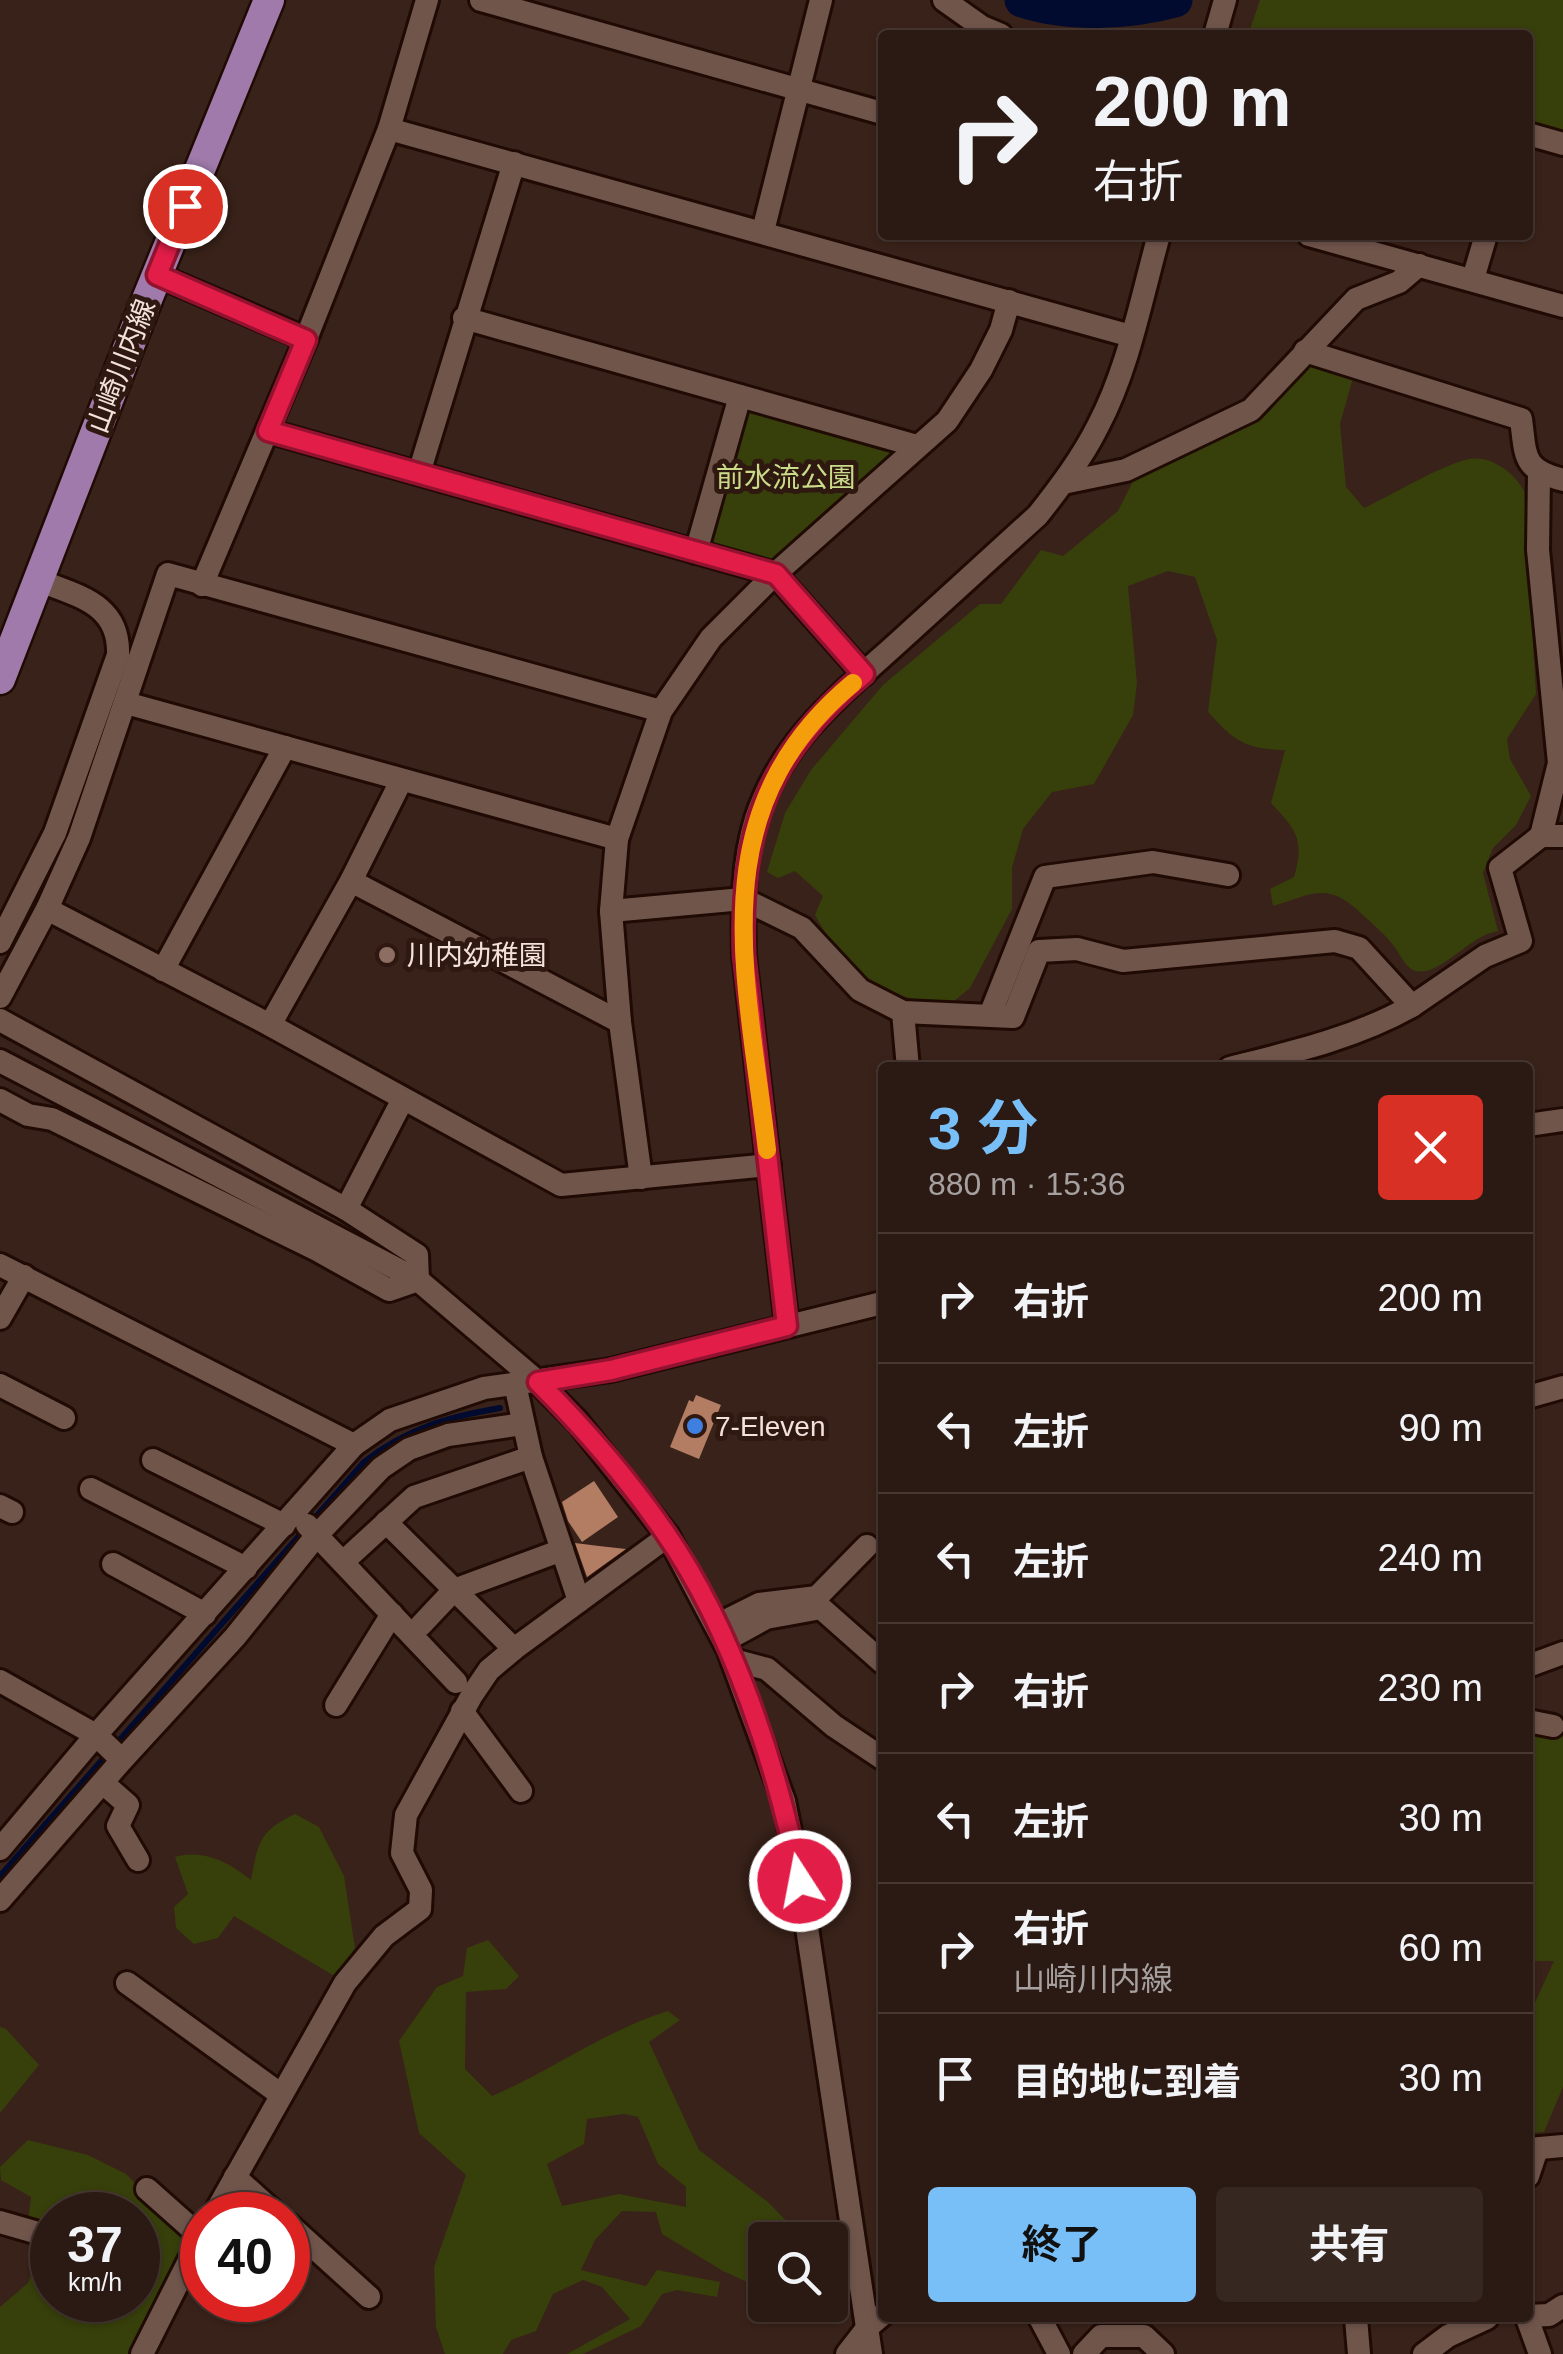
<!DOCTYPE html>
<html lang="ja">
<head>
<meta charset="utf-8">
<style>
	body { margin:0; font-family:Helvetica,"Noto Sans JP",sans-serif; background:#372721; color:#f1f3f6; height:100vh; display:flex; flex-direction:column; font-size:38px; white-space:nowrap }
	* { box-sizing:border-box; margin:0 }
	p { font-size:32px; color:#a6a1a0 }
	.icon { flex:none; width:55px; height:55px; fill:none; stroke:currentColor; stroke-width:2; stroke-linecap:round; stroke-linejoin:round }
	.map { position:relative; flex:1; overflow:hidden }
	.drawer { position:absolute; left:878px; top:1062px; width:655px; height:1260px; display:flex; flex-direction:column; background:#2b1a13; border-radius:10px; box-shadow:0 2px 8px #0004,0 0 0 2px #473833 }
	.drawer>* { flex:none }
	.guide { position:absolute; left:878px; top:30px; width:655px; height:210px; border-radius:10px; box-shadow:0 2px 8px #0004,0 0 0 2px #473833; background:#2b1a13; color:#f1f3f6; overflow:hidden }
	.controls { position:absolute; left:748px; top:2222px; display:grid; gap:20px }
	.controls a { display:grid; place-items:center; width:100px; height:100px; border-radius:10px; background:#2b1a13; box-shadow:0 2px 8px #0004,0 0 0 2px #473833; font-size:50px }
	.speed { position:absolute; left:30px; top:2192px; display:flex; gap:20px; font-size:50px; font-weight:700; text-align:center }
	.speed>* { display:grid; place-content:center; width:130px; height:130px; border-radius:50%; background:#2b1a13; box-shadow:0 2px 8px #0004,0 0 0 2px #473833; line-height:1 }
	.speed small { font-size:25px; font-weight:400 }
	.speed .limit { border:15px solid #d22; background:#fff; color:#111 }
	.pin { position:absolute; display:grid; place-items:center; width:85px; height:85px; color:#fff; margin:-42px; border:5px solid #fff; border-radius:50%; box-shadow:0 2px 10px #0007 }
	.me { position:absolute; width:110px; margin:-55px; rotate:349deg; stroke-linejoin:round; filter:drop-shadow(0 0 8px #0008) }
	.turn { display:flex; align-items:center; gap:35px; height:210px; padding:0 50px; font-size:45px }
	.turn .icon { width:130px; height:130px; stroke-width:2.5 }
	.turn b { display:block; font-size:70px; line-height:85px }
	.round { display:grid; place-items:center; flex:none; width:105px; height:105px; border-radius:10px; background:#372721 }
	.headline { display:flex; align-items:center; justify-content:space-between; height:170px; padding:0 50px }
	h1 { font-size:60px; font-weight:700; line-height:75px; color:#78bff7 }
	.primary-button { display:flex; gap:20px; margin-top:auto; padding:20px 50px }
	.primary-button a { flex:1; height:115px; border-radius:10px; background:#78bff7; color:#111; font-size:40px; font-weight:700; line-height:115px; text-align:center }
	.primary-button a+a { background:#372721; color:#f1f3f6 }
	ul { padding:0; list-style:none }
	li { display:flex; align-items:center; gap:30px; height:130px; padding:0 50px; border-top:2px solid #473833 }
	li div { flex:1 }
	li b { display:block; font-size:38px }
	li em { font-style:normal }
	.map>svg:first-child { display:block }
	.green { fill:#373f0b; fill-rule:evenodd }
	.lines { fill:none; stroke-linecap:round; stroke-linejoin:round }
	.stream { stroke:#000b2f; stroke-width:6 }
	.river { stroke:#000b2f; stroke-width:35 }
	.building { fill:#b37d63 }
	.minor-casing { stroke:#200a04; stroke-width:28 }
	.major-casing { stroke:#200a04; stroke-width:35 }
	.minor { stroke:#70554b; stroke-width:22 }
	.major { stroke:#9f7aaa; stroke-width:30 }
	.route-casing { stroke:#92132f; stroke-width:25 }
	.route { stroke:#e11d48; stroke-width:18 }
	.slow { stroke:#f59e0b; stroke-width:18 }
	.education-dot { fill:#8d6e63; stroke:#2f1810; stroke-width:4 }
	.shop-dot { fill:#3f7fe0; stroke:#2f1810; stroke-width:4 }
	.labels { text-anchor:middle; stroke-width:10; stroke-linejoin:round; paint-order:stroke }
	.street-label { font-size:28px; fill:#f3e2dc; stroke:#2f1810 }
	.park-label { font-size:28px; fill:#c9db89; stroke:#2f1810 }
	.poi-label { font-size:28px; fill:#f3e2dc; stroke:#2f1810; text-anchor:start }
</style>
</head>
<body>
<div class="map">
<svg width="1563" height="2354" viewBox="0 0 1563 2354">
	<rect width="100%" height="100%" fill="#392219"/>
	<g class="green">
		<path d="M1260,0H1563V130L1528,120V35H1248Z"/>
		<path d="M1310,364L1353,378L1340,424L1346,487L1364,508C1392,495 1438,467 1465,460C1489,453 1514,472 1524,491L1536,694L1507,739L1510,759L1531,796L1516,825L1493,848L1483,873L1498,931C1468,936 1441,976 1417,971C1407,970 1401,956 1396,949C1387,936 1375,926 1364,916C1328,881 1316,893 1273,906L1270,889L1294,877C1305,839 1296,830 1271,803L1285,750C1245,749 1234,741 1208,712L1217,640L1195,577L1168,571L1128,586L1137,683L1133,715L1094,784L1052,792L1023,829L1012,868V909L970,988L954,1001C942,1000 927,1002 915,999C871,991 835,953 815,915L823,896L795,871L778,878L767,872L785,813L811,770L883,685L980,604H1001L1041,550L1063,556L1118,511L1137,473L1258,421Z"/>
		<path d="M752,407L891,447L894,459L779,561C758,566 719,554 707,537L744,412Z"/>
		<path d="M1563,1732V2087L1544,2132L1528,2133V2018L1554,1961H1528V1735Z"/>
		<path d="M295,1814L319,1827L344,1876L355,1948L336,1977L234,1916L218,1938L194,1944L176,1928L174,1907L188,1894L175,1857C204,1849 228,1862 251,1880C258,1843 259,1831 295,1814Z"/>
		<path d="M488,1940L519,1976L506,1989L466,1992L465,2069L492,2096C551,2071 606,2030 668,2011L680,2020L649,2042L699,2150L768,2202L805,2240H765V2290L723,2271L662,2234L656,2212L622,2211L595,2240L581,2270L646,2286L657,2270L720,2282L717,2297L677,2290L662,2294L641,2326L583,2354H567L630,2319L602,2287L583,2280L553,2294L536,2331L511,2340L503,2354H445L436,2327L434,2267L466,2175L419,2133L399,2041L437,1987L463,1976L467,1948ZM624,2114L638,2117L658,2164L686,2187V2207L619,2194L562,2206L547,2164L584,2144L587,2119Z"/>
		<path d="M0,2027L6,2029L39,2065L0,2113Z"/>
		<path d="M28,2140L88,2155L126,2174L191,2240L132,2354H0V2307L28,2283L49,2228L28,2222L31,2197L1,2180L0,2167ZM52,2215H138V2300H52Z"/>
	</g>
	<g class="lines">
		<path class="stream" d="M0,1876L364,1462C406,1429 447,1417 500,1408"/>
		<path class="river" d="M1022,0C1067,15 1128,13 1175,0"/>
	</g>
	<g class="building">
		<path d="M696,1395L721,1405L699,1459L670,1447L689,1400L693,1402Z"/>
		<path d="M594,1481L618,1517L582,1542L568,1521L562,1502Z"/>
		<path d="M575,1543L599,1546L626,1549L587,1577Z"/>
	</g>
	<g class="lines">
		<defs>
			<g id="minor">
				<path d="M481,0L882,113"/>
				<path d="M944,0L982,27L1001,35"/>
				<path d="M1215,35L1225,0"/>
				<path d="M389,129L1131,336"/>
				<path d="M1528,134L1563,144"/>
				<path d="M763,231L821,0"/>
				<path d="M1309,235L1563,306"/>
				<path d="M157,275L306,339"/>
				<path d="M1473,279L1486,235"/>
				<path d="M464,318L917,446"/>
				<path d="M1305,351L1521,419C1526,457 1522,469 1563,480"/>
				<path d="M268,431L775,574L864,674"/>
				<path d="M419,473L514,163"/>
				<path d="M1539,473L1538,550L1559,763L1541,836"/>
				<path d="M1063,483L1126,470L1251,410L1356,299L1399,282L1419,265"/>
				<path d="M696,552L740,396"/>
				<path d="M202,585L306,339L389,129L427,0"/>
				<path d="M126,703L617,839"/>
				<path d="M351,881L620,1022"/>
				<path d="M47,909L270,1025L561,1185L769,1165"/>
				<path d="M611,911L743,899L802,928L860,990L903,1012L1013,1017L1039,951L1077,949L1123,961L1335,941L1359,948L1412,1006C1355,1038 1293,1052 1230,1068"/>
				<path d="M0,942L55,833L118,655C120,603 77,596 38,580"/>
				<path d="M163,970L285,747"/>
				<path d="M0,997L47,909L79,838L168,574L661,711"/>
				<path d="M1412,1006L1485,956L1521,941L1500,868L1541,836H1563"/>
				<path d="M903,1012L908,1068"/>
				<path d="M990,1015L1045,877L1153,862L1228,875"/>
				<path d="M0,1020L346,1209L417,1255L418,1280"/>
				<path d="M270,1025L351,881L401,781"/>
				<path d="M0,1061L418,1280L538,1382L577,1421L668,1536L728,1649L784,1801L800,1881L871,2354"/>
				<path d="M0,1100L28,1115L52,1119L317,1250L389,1290L418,1280"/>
				<path d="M1528,1125L1563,1120"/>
				<path d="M641,1178L620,1022L611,911L617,839L661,711L711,638L775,574L947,421L981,370L1001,330L1009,301"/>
				<path d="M346,1209L403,1099"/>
				<path d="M0,1265L354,1445"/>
				<path d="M0,1318L24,1276"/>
				<path d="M787,1326L744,955C743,909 742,864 756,819C782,738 843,693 903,638C948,597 993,556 1038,515C1060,487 1082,458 1098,426C1129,367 1141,299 1159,235"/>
				<path d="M515,1384L531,1457L579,1601"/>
				<path d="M0,1385L64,1418"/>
				<path d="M1528,1397L1563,1387"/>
				<path d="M153,1460L284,1525"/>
				<path d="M91,1489L246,1568"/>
				<path d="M0,1506L12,1512"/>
				<path d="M386,1522L514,1649"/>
				<path d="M307,1525L456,1682"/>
				<path d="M343,1562L414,1497L531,1457"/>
				<path d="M113,1564L205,1614"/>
				<path d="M421,1625L454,1590L562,1550"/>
				<path d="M717,1625L759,1604L817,1597L867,1546"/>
				<path d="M724,1641L766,1618L821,1608L882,1662"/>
				<path d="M733,1660L767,1669L834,1726L882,1758"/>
				<path d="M1528,1666L1563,1653"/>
				<path d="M0,1681L96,1735L122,1760"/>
				<path d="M336,1705L392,1614"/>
				<path d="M462,1711L521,1791"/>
				<path d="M1528,1721L1553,1726"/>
				<path d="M103,1783L128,1805L118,1826L138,1860"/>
				<path d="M0,1849L96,1735L354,1445L390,1420L484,1388L611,1370L882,1303"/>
				<path d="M0,1900L122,1760L235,1637L317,1535L381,1468L409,1449L448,1435L522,1424"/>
				<path d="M127,1983L280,2094"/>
				<path d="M1528,2149L1563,2146"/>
				<path d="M1528,2176L1537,2149"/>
				<path d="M235,2177L277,2215"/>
				<path d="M147,2189L201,2237"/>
				<path d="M214,2215L345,1983L384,1936L420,1909L421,1890L402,1853L406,1815L472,1695L489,1670L514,1649L668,1536"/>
				<path d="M0,2222L52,2237"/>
				<path d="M288,2224L369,2297"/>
				<path d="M1528,2316L1549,2315L1563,2306"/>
				<path d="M1040,2318L1059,2354"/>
				<path d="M1356,2318L1359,2354"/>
				<path d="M1527,2318L1540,2354"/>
				<path d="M142,2354L202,2235"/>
				<path d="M847,2354L868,2327L882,2315"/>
				<path d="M1084,2354L1101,2336H1144L1163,2354"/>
				<path d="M1424,2354L1448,2336L1487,2318"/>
			</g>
			<path id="major" d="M0,679L148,297L269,0"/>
		</defs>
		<use href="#minor" class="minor-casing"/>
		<use href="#major" class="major-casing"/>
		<use href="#minor" class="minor"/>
		<use href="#major" class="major"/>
	</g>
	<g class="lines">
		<defs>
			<path id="route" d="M185,206L157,275L306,340L268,431L776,574L864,674C766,756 740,830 744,955L787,1326L611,1370L538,1382C585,1429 629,1480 666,1534C733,1631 777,1766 800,1881"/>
		</defs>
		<use href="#route" class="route-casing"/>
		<use href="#route" class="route"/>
		<path class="slow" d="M767,1150C747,976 698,812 853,683"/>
	</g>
	<circle class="education-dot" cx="387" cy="955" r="10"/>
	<circle class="shop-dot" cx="695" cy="1426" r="10"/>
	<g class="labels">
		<g class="street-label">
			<text transform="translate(121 366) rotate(-69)" y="10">山崎川内線</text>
		</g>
		<g class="park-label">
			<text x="786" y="487">前水流公園</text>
		</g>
		<g class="poi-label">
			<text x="407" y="965">川内幼稚園</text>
			<text x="715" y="1436">7-Eleven</text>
		</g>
	</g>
</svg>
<div class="controls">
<a><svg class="icon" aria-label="search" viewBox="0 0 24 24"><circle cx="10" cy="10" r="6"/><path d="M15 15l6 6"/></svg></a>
</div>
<div class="speed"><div>37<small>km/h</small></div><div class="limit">40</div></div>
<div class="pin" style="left:185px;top:206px;background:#d93025"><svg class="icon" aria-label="arrive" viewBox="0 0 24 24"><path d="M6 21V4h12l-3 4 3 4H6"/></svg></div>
<svg class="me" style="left:800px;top:1881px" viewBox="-20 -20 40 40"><circle r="17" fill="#e11d48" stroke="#fff" stroke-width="3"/><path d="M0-11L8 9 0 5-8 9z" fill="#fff"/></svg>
<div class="guide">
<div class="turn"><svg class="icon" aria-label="right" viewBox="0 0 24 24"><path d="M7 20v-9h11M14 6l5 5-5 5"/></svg><div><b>200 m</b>右折</div></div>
</div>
<section class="drawer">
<div class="headline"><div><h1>3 分</h1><p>880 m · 15:36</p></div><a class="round" style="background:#d93025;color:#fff"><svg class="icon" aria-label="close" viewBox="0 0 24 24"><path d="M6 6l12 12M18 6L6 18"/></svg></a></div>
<ul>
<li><svg class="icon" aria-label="right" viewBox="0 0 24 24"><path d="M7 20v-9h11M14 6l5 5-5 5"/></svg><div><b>右折</b></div><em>200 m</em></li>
<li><svg class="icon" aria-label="left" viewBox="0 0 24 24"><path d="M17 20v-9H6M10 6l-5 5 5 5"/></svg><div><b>左折</b></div><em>90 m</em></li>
<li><svg class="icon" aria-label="left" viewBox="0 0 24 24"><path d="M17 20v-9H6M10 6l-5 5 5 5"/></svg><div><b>左折</b></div><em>240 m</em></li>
<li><svg class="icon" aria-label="right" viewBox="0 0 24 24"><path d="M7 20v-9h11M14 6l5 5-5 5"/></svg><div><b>右折</b></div><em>230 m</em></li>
<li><svg class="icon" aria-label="left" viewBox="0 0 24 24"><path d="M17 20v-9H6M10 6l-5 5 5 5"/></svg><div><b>左折</b></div><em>30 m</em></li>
<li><svg class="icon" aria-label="right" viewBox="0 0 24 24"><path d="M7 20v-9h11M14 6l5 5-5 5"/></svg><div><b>右折</b><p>山崎川内線</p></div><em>60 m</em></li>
<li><svg class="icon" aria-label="arrive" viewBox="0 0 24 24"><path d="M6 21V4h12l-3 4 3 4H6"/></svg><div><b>目的地に到着</b></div><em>30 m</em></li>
</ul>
<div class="primary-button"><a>終了</a><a>共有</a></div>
</section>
</div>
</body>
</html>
